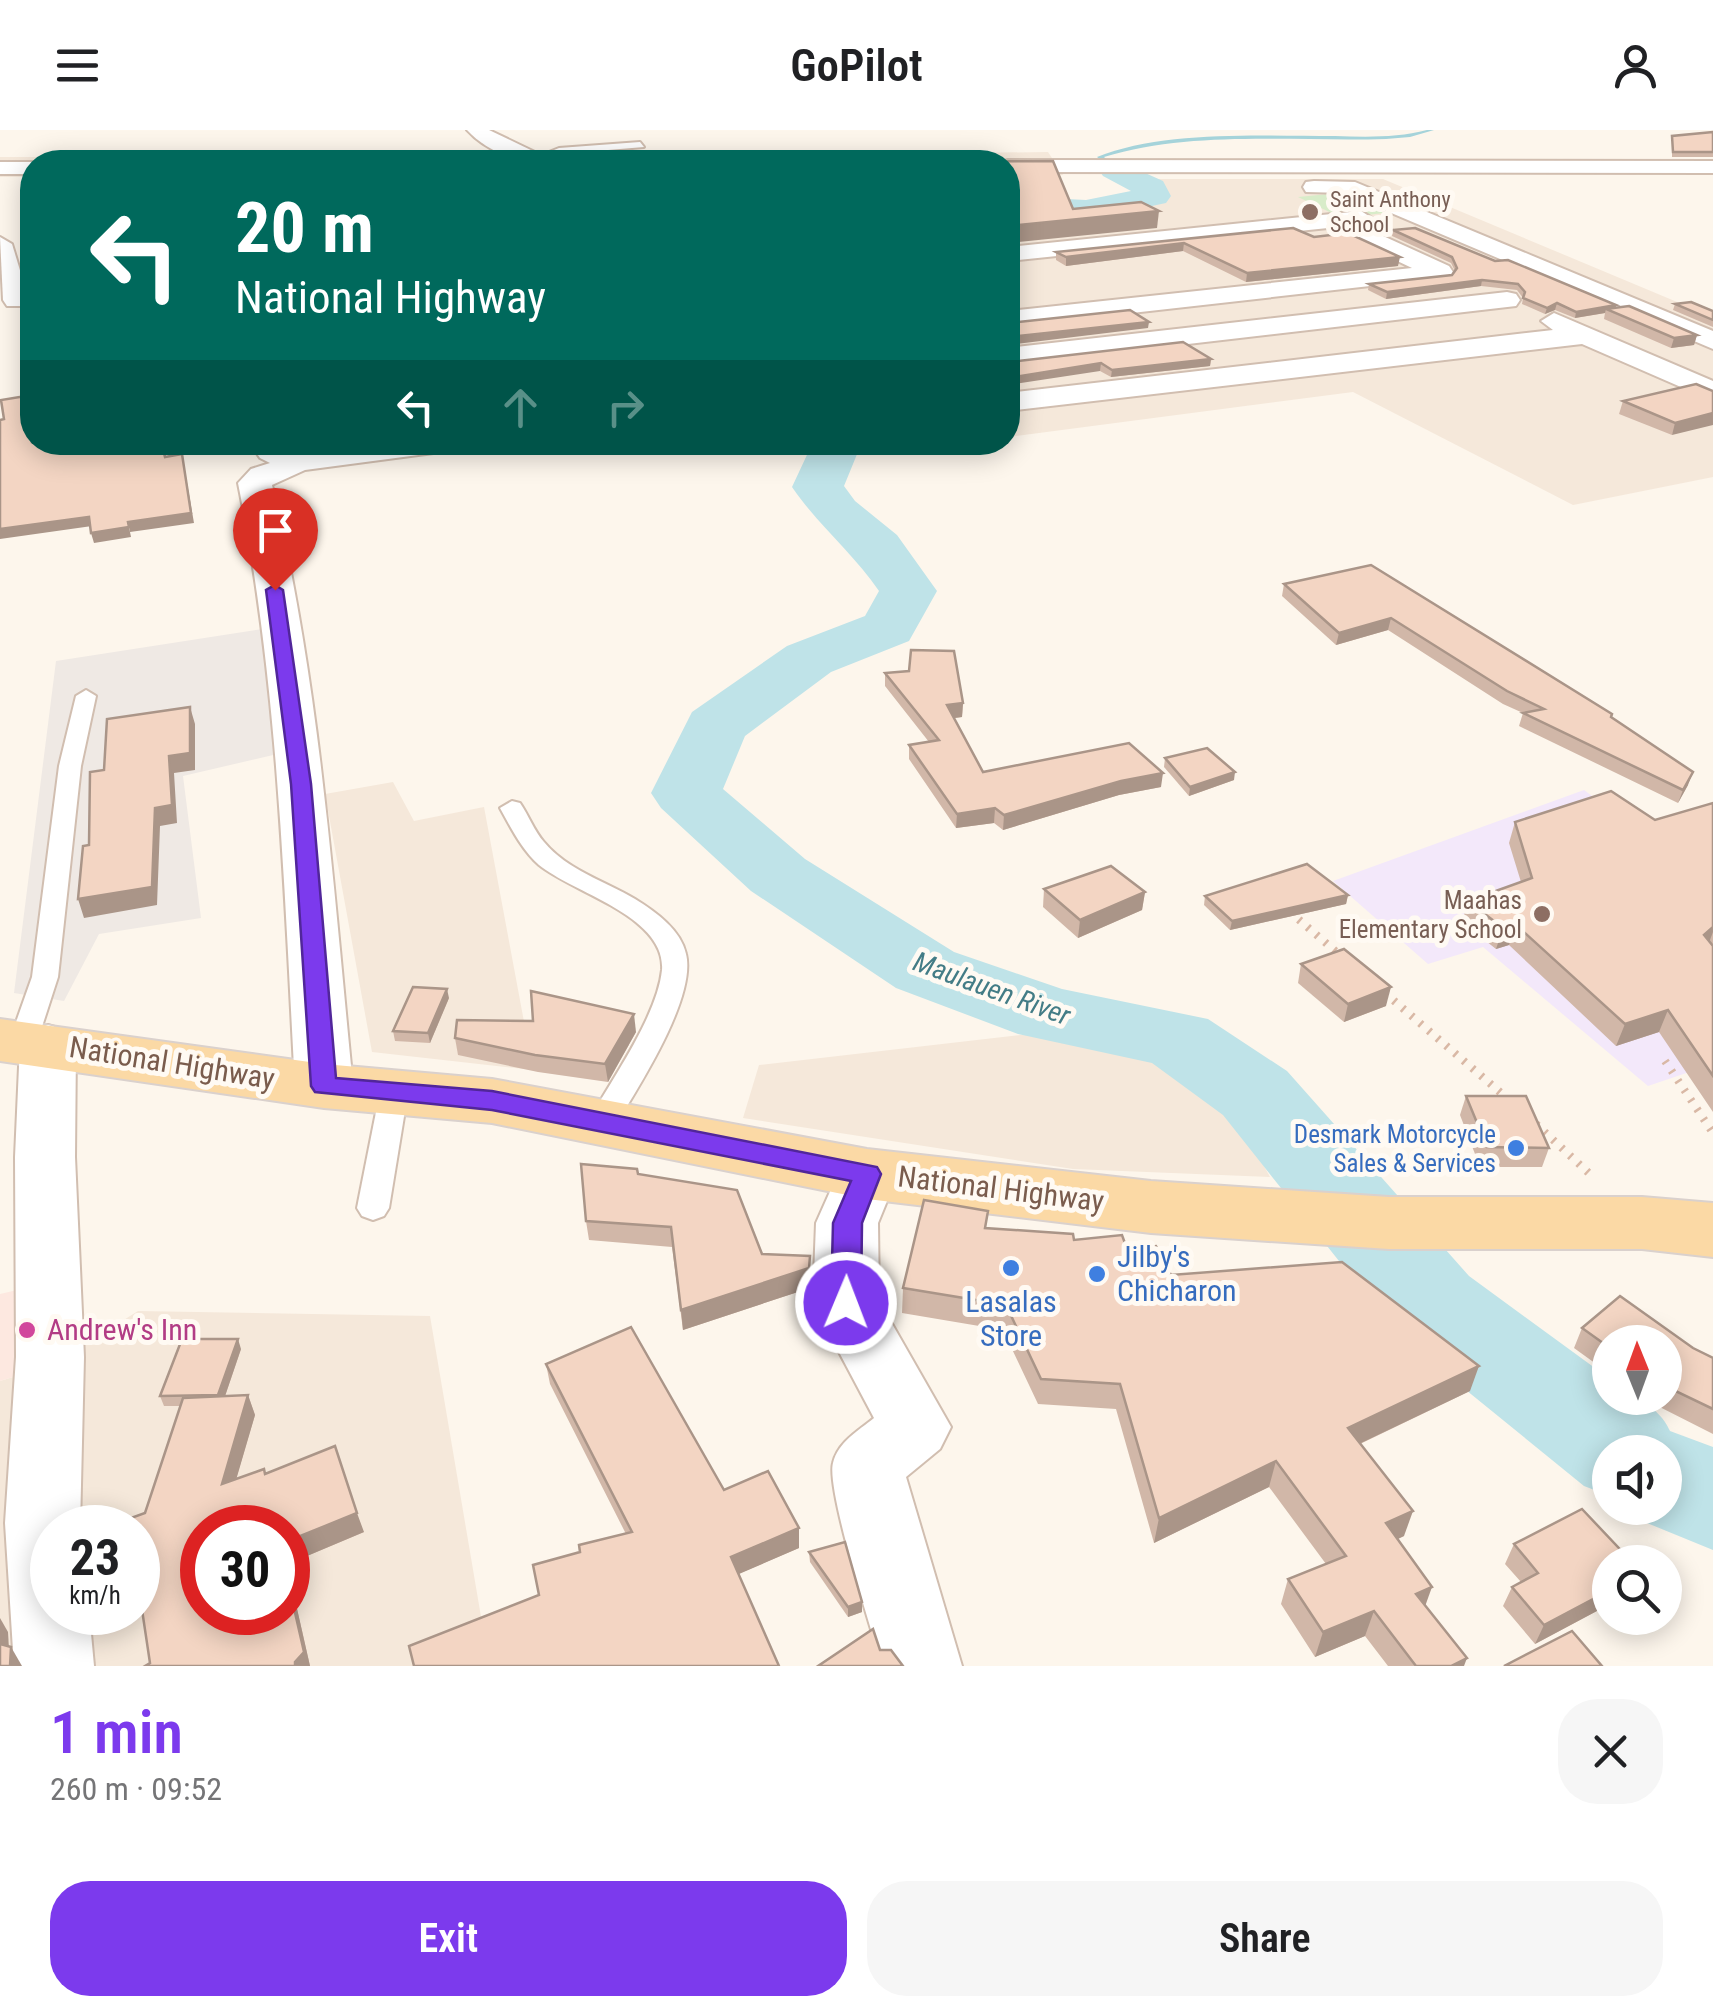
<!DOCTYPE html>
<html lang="en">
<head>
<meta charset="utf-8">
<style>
	body { margin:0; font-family:"Roboto Condensed",sans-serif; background:#f6f6f6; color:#202124; height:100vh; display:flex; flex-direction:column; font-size:38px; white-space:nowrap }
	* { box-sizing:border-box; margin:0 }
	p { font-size:32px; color:#757577 }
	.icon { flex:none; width:55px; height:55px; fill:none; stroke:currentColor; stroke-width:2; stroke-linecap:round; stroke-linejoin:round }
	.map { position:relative; height:1536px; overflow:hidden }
	.panel { display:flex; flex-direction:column; background:#fff; flex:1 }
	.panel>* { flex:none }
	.guide { position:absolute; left:20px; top:20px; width:1000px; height:305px; border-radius:40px; box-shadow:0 5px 25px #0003; background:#00695c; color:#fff; overflow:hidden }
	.needle { width:65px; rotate:359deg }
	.tools { position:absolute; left:1592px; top:1195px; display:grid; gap:20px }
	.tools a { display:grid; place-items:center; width:90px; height:90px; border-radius:50%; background:#fff; box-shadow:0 5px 25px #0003; font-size:50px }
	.speed { position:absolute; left:30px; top:1375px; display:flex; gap:20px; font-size:50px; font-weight:700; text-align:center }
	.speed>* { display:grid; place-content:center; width:130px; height:130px; border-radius:50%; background:#fff; box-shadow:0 5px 25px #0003; line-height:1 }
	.speed small { font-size:25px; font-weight:400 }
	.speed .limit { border:15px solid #d22; background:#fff; color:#111 }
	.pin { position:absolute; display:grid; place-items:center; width:85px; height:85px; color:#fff; margin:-102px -42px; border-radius:50% 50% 50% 0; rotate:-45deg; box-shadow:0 0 10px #0007 }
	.pin .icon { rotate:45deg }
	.me { position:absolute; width:110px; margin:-55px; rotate:1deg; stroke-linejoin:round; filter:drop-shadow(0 0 8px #0008) }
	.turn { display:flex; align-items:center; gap:35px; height:210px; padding:0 50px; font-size:45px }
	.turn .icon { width:130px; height:130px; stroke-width:2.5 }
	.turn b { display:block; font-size:70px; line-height:85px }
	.lanes { display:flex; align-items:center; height:95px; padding:0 50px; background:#0003; justify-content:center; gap:50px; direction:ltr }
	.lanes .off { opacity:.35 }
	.round { display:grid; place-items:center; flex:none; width:105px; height:105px; border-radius:40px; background:#f6f6f6 }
	.overview { display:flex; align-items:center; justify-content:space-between; height:170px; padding:0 50px }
	h1 { font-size:60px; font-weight:600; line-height:75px; color:#7c3aed }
	.button { display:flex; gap:20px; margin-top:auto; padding:20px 50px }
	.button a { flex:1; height:115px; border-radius:40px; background:#7c3aed; color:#fff; font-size:40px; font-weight:600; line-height:115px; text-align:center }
	.button a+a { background:#f6f6f6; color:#202124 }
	header { display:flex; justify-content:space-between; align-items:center; height:130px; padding:0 50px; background:#fff; font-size:45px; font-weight:600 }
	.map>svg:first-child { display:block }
	.residential { fill:#f5e8da; fill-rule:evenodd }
	.commercial { fill:#fde8e0 }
	.industrial { fill:#efe9e4 }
	.education { fill:#f3e8fa }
	.green { fill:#d8ecc9 }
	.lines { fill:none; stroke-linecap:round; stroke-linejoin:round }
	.stream { fill:#a5d3da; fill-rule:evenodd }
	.river { fill:#bfe3e8; fill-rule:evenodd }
	.service-casing { stroke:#d1beb0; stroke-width:4 }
	.minor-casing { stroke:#d1beb0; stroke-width:4 }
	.primary-casing { stroke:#dad1cd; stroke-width:4 }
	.path { stroke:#d9b8a5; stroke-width:8; stroke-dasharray:2.5 9; stroke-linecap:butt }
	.service { fill:#fff; fill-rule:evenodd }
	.minor { fill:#fff; fill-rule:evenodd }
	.primary { fill:#fbd9a5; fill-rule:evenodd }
	.wall { fill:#d1b7a8 }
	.shaded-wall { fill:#aa9588 }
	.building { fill:#f3d5c3; stroke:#aa9588; stroke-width:2.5 }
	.route { fill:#7c3aed; stroke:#51269a; stroke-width:2.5 }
	.education-dot { fill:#8d6e63; stroke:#fffaf3; stroke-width:4 }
	.shop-dot { fill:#3f7fe0; stroke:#fffaf3; stroke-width:4 }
	.hotel-dot { fill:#d1479c; stroke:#fffaf3; stroke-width:4 }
	.labels { text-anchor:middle; stroke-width:10; stroke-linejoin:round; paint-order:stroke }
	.far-education-label { font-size:22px; fill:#785e54; stroke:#fffaf3; text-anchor:start }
	.education-label { font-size:25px; fill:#785e54; stroke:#fffaf3; text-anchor:end }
	.shop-label { font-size:25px; fill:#366cbe; stroke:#fffaf3; text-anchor:end }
	.water-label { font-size:28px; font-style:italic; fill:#437c86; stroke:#fffaf3 }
	.near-street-label { font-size:30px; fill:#7a5c4d; stroke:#fffaf3 }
	.near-shop-label { font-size:30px; fill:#366cbe; stroke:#fffaf3; text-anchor:start }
	.near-hotel-label { font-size:30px; fill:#b23c85; stroke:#fffaf3; text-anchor:start }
</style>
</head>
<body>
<header><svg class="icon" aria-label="menu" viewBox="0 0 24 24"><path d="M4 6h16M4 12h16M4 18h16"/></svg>GoPilot<svg class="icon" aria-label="person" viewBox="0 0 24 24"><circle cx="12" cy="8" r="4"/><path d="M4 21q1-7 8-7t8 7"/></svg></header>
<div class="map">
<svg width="1713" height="1536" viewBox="0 0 1713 1536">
	<rect width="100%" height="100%" fill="#fdf6ec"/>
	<g class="residential">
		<path d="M1048,22L1063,45H1008V32H32V47H0V27H638Z"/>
		<path d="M1158,49H1383L1713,187V347L1573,375L1353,262L1008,307V85L1144,76L1167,65Z"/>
		<path d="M393,652L414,691L484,677L533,940L372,922L325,664Z"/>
		<path d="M1047,902L1141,917L1203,943L1235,983L1270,1047L1073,1039L743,988L759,935Z"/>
		<path d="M138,1181L430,1186L488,1528L469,1536H0V1251L52,1235ZM52,1398H138V1482H52ZM202,1398H288V1482H202Z"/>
	</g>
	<path class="commercial" d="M56,1151L52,1235L0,1251V1164Z"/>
	<path class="industrial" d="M269,498L286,622L183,646L201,788L99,804L64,871L14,863L56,531Z"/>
	<path class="education" d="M1584,660L1646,706L1713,686V934L1648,956L1483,817L1428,834L1333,751Z"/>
	<path class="green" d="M1339,63L1384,83L1342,88L1298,67Z"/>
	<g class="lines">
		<path class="stream" d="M1427,0H1434L1410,7L1386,9C1293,12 1194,0 1104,27L1116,38L1114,41L1097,27C1163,0 1262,6 1335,6C1365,7 1397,8 1427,0Z"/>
		<g class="river">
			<path d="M1114,29L1163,51L1171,66L1166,73L1086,90L1008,86V66L1086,70L1131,61L1103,46L1098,39L1103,32Z"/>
			<path d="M813,312H862L844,356L855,371L897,405L937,461L909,511L831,542L745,606L723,659L805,729L954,822L1062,859L1208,889L1287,941L1469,1146L1610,1249V1268C1637,1268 1658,1275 1670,1301L1713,1317V1420L1625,1384L1622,1378H1665V1322H1610V1366L1584,1356L1397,1204L1223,985L1152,933L1018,904L896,858L751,761L661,678L651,663L692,582L787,516L865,486L879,461C853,423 818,395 792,357Z"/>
		</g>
		<defs>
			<g id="service">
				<path d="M640,12L644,17L560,24L536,32L529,30L559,18Z"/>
				<path d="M86,560L96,566L81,636L58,847L37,912L33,919H13L9,912L32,847L59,636L76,566Z"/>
				<path d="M512,671L520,673C529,686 534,701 544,712C567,740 605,751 635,769C656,782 681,800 686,824C697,868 636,961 613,999L603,1002L593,999L588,992C611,950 657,887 662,840C666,786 573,763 539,735C522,720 511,698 500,678Z"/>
				<path d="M394,952L404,955L408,962L389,1078L384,1086L373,1090L362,1086L357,1078L380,962L384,955Z"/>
			</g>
			<g id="minor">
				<path d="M467,0H489L539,24L543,32C518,34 485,20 467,0Z"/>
				<path d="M1008,30L1713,31V43L1008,42V32H1000Z"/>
				<path d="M0,32H35L32,44H0Z"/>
				<path d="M1314,51L1355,52L1713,201V219L1344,63L1306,62L1303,57L1306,52Z"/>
				<path d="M1361,81L1372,88L1359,95L1449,136L1453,142L1450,147L1008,197V181L1412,138L1328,98L1008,131V117Z"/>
				<path d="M0,107L12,114L29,170L25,176H7L3,170Z"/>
				<path d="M1507,162L1516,164L1520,170L1516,176L1008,235V218Z"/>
				<path d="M1554,183L1713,251V271L1582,214L1008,281V263L1553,200L1541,191Z"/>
				<path d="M249,312H281L297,322L365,312H457L452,319L441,322L305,340L272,355C320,552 333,755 353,956L344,970L324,976L304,970L295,956C284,755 278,551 238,353L251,339L270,333L260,328Z"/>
				<path d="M48,895L68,901L76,914L75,1027L84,1227L80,1398H52V1482H89L94,1536H14L5,1393L16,1227L15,1027L20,914L28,901Z"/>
				<path d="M867,1022L889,1028L898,1044L878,1093L879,1171L951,1297L940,1319L906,1347L962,1536H882C872,1501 826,1359 833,1333C838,1312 858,1301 874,1288L813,1173L816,1093L845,1028Z"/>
			</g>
			<path id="primary" d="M0,889L324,934L492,949L867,1019L1151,1051L1389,1067H1642L1713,1073V1127L1642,1119H1389L1151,1103L867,1069L492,993L324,978L0,931Z"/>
		</defs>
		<use href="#service" class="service-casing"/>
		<use href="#minor" class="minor-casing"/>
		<use href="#primary" class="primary-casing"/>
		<g class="path">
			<path d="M1290,782L1341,826"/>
			<path d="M1385,863L1508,969"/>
			<path d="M1665,931L1713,1003"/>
			<path d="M1536,994L1593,1047"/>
		</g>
		<use href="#service" class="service"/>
		<use href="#minor" class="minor"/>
		<use href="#primary" class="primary"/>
	</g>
	<g class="wall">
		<path d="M1713,2V27H1672V6Z"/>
		<path d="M1293,98L1314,107L1398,136L1246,152L1183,121L1066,136L1056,130V122Z"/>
		<path d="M1393,100L1495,131L1616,175V178L1697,205L1694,215L1671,218L1604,189L1605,183L1575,188L1555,180L1545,184L1522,174L1523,168L1517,160L1481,156L1386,169L1368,160L1369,154L1452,145L1455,141L1451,133L1392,106Z"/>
		<path d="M1675,174L1713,181V197L1673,180Z"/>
		<path d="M1211,229L1210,236L1111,247L1100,241L1009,232Z"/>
		<path d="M1696,254L1672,305L1619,284L1623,271Z"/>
		<path d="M1371,435L1611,588L1688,655L1678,673L1519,596L1523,583L1503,574L1388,500L1336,515L1282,466L1284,454Z"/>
		<path d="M885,543L963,573L962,587L954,588L983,642L1161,657L1119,665L1003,700L994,693L956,698L909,629V615L929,612L885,556Z"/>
		<path d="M1165,628L1234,650L1189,666L1164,637Z"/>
		<path d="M1713,673V982L1659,902L1616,916L1509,815L1496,819L1462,792L1468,771L1521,752L1509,713L1515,692L1655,690Z"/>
		<path d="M1044,759L1145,762L1142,780L1078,808L1043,777Z"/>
		<path d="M1348,765L1346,774L1230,800L1204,775L1205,766Z"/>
		<path d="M1301,834L1386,876L1344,892L1298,853Z"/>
		<path d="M449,868L430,913L395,911L393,901Z"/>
		<path d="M636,902L608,952L538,942L458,925L455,908Z"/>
		<path d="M1466,966L1549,1018L1542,1037H1480L1460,985Z"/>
		<path d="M638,1044L810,1158L683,1200L672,1117L589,1110L586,1091Z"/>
		<path d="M987,1098L1127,1119L1171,1145L1470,1261L1360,1314L1404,1406L1398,1409L1425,1476L1464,1536H1388L1365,1506L1315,1527L1281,1474L1288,1449L1326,1434L1269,1357L1154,1413L1116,1279L1038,1274L1003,1200L902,1183L903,1158Z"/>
		<path d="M1620,1166L1693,1218L1713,1228V1304L1642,1268H1665V1212H1610V1244L1574,1218L1582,1198Z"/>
		<path d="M241,1219L225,1266L248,1265L255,1285L236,1349L265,1344L364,1402L288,1434V1439V1398H202L288,1482V1439L310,1536L150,1533L180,1276H164L160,1266Z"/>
		<path d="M546,1234L724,1360L799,1418L738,1444L539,1465L580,1422L626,1404L550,1254Z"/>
		<path d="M1514,1414L1610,1432V1474L1535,1514L1503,1476L1512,1457L1521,1452L1505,1434Z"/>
		<path d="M809,1422L862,1472V1482L848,1487L810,1432Z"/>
	</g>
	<g class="shaded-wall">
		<path d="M1159,81L1157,98L1008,113L1009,96Z"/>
		<path d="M1184,113L1183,121L1066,136V127Z"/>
		<path d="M1400,127L1398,136L1246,152L1247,143Z"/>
		<path d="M1482,150L1481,156L1386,169L1387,162Z"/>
		<path d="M1557,173L1555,180L1545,184L1547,178Z"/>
		<path d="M1616,175L1615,182L1606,179L1605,183L1575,188L1576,182Z"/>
		<path d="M1149,192L1148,198L1008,215V207Z"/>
		<path d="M1697,205L1694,215L1671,218L1674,208Z"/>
		<path d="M1211,229L1210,236L1111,247L1112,240Z"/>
		<path d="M1101,233L1100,241L1008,255V248Z"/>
		<path d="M1713,283V295L1672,305L1675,293Z"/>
		<path d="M182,324L194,393L130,402L128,392Z"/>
		<path d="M89,387L92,396L0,409V399Z"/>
		<path d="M129,397L131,407L94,413L91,403Z"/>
		<path d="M1391,488L1388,500L1336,515L1339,503Z"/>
		<path d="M963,573L962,587L947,589V575Z"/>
		<path d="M190,577L195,594V640L174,643L177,693L160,696L157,775L84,788L78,769L155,678L169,626Z"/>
		<path d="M1235,642L1234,650L1189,666L1190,657Z"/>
		<path d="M1693,642L1688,655L1678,673L1683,660Z"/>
		<path d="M1163,643L1161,657L1119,665L1003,700L1004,685L1121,651Z"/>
		<path d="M995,678L994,693L956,698L957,684Z"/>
		<path d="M1145,762L1142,780L1078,808L1080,790Z"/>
		<path d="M1348,765L1346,774L1230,800L1232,791Z"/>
		<path d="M1515,794L1509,815L1496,819L1503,798Z"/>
		<path d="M1713,797V802L1708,815L1704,805Z"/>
		<path d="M1391,857L1386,876L1344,892L1348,874Z"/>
		<path d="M447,859L449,868L430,913L428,903Z"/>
		<path d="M1668,880L1659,902L1616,916L1625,894Z"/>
		<path d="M634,884L636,902L608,952L605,934Z"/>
		<path d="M810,1126V1158L683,1200L681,1180Z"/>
		<path d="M238,1209L241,1219L222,1275L218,1265Z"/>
		<path d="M1479,1236L1470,1261L1340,1323L1348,1298Z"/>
		<path d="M248,1265L255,1285L229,1374L222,1354Z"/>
		<path d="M1276,1331L1269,1357L1154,1413L1159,1388Z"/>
		<path d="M1413,1381L1404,1406L1378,1418L1386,1393Z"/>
		<path d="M357,1383L364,1402L288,1434V1439V1411Z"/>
		<path d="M799,1398V1418L732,1447L731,1427Z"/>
		<path d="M288,1439L310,1536H295Z"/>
		<path d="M1432,1457L1423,1482L1416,1464Z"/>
		<path d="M1610,1460V1474L1535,1514L1544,1495Z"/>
		<path d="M862,1472V1482L848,1487V1477Z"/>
		<path d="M1374,1481L1365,1506L1315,1527L1323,1502Z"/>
		<path d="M0,1488L8,1502L10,1536L0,1519Z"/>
		<path d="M11,1517L22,1536H10Z"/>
		<path d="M1467,1528L1464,1536H1451Z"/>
	</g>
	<g class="building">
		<path d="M1713,2V22H1673L1672,6Z"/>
		<path d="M1053,31L1073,79L1141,72L1159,81L1009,96L1008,99V32H802Z"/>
		<path d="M1293,98L1314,107L1348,103L1400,127L1247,143L1184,113L1066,127L1056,122Z"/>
		<path d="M1415,98L1495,131L1508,130L1616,175L1576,182L1557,173L1547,178L1523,168L1525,162L1518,154L1482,150L1387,162L1369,154L1452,145L1457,138L1452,127L1393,100Z"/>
		<path d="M1691,172L1713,181V190L1675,174Z"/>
		<path d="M1629,176L1697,205L1674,208L1606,179Z"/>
		<path d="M1130,180L1149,192L1008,207V210V193Z"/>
		<path d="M1183,212L1211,229L1112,240L1101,233L1008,248V230L1009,232Z"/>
		<path d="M1696,254L1713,261V283L1675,293L1623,271Z"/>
		<path d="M32,265V312H161L165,327L182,324L191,383L128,392L129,397L91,403L89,387L0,399V290L4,289L1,270Z"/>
		<path d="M1371,435L1612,584L1611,587L1693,642L1683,660L1523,583L1544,579L1507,561L1391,488L1339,503L1284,454Z"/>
		<path d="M911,520L954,521L963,573L947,575L983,642L1129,613L1163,643L1121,651L1004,685L995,678L957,684L909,615L939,610L885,543L909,541Z"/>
		<path d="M190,577V623L169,626L172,675L155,678L152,757L78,769L83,716L89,715L90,642L104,640L107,589Z"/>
		<path d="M1207,618L1235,642L1190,657L1165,628Z"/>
		<path d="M1611,661L1655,690L1713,673V797L1704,805L1713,816V946L1668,880L1625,894L1515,794L1503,798L1468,771L1532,748L1515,692Z"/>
		<path d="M1307,734L1348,765L1232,791L1205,766Z"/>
		<path d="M1111,736L1145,762L1080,790L1044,759Z"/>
		<path d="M1344,819L1391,857L1348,874L1301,834Z"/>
		<path d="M413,857L447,859L428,903L393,901Z"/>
		<path d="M531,861L634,884L605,934L535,925L455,908L457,890L533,891Z"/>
		<path d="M1466,966H1526L1549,1018L1487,1017Z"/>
		<path d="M581,1034L637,1039L638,1044L737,1060L762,1124L810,1126L809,1138L681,1180L671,1097L586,1091Z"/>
		<path d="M924,1070L988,1081L985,1098L1073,1104L1074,1110L1122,1105L1127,1119L1156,1116L1171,1145L1342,1132L1479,1236L1348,1298L1413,1381L1386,1393L1432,1457L1416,1464L1467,1528L1451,1536H1416L1374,1481L1323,1502L1288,1449L1346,1426L1276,1331L1159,1388L1120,1254L1041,1249L1006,1175L903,1158Z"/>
		<path d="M1620,1166L1693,1218L1713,1228V1279L1665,1256V1212H1610V1218L1582,1198Z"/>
		<path d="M631,1197L724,1360L768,1341L799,1398L731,1427L779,1536H414L409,1516L539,1465L533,1435L580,1422L579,1415L632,1402L546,1234Z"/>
		<path d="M182,1209H238L218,1265L160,1266Z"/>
		<path d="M248,1265L222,1354L264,1339L265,1344L335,1316L357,1383L288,1411V1398H202V1482H288V1452L304,1522L295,1532V1536H145L150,1533L138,1453V1398H129L128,1389L145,1383L183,1268Z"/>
		<path d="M1582,1379L1632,1432H1610V1460L1544,1495L1512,1457L1538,1443L1514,1414Z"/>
		<path d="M845,1412L862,1472L848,1477L809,1422Z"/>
		<path d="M873,1499L880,1520H891L903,1536H818Z"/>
		<path d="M1572,1501L1602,1536H1504Z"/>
		<path d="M0,1514L11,1517L10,1536H0Z"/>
	</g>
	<path class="route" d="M275,455L283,460L311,654L336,948L492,961L877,1037L881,1044L862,1093L861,1173L856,1181L846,1185L835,1181L831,1173L833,1093L851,1051L492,980L315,962L311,956L291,654L266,460Z"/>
	<g class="education-dot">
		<circle cx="1310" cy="82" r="10"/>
		<circle cx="1542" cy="784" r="10"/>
	</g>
	<g class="shop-dot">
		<circle cx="1516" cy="1018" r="10"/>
		<circle cx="1011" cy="1138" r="10"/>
		<circle cx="1097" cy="1144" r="10"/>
	</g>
	<circle class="hotel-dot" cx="27" cy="1200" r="10"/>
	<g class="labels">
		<g class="far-education-label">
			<text x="1330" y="77">Saint Anthony<tspan x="1330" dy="25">School</tspan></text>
		</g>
		<g class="education-label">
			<text x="1522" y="779">Maahas<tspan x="1522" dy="29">Elementary School</tspan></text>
		</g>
		<g class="shop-label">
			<text x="1496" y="1013">Desmark Motorcycle<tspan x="1496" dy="29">Sales &amp; Services</tspan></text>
		</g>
		<g class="water-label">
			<text transform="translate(992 858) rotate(20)" y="10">Maulauen River</text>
		</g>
		<g class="near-street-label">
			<text transform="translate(172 933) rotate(9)" y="10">National Highway</text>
			<text transform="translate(1001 1059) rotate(7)" y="10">National Highway</text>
		</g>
		<g class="near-shop-label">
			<text x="1117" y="1137">Jilby's<tspan x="1117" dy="34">Chicharon</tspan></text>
			<text x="1011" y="1182" text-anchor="middle">Lasalas<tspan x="1011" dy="34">Store</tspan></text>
		</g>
		<g class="near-hotel-label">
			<text x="47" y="1210">Andrew's Inn</text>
		</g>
	</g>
</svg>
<div class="tools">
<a><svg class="needle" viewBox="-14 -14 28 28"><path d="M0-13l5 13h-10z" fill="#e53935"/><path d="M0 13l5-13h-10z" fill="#757577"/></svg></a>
<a><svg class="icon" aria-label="sound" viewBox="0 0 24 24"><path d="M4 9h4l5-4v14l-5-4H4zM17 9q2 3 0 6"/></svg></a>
<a><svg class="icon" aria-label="search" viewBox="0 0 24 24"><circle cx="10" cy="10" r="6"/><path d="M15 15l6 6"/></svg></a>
</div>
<div class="speed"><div>23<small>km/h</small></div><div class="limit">30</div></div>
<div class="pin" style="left:275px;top:460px;background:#d93025"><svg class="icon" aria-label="arrive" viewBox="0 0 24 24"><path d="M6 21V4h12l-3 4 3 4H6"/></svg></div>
<svg class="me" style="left:846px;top:1173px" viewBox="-20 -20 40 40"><circle r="17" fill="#7c3aed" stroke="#fff" stroke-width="3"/><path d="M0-11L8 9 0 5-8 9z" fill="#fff"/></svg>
<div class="guide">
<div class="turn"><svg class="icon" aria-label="left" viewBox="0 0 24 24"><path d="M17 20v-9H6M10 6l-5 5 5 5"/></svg><div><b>20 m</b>National Highway</div></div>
<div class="lanes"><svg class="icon" aria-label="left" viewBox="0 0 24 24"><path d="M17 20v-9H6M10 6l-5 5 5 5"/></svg><svg class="icon off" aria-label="ahead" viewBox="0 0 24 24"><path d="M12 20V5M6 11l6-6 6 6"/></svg><svg class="icon off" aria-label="right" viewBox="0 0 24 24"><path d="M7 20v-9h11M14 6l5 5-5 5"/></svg></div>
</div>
</div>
<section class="panel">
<div class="overview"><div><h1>1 min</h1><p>260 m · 09:52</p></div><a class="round"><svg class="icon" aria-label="close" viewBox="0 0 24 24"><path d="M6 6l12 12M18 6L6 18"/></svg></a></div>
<div class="button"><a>Exit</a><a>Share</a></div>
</section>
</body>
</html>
